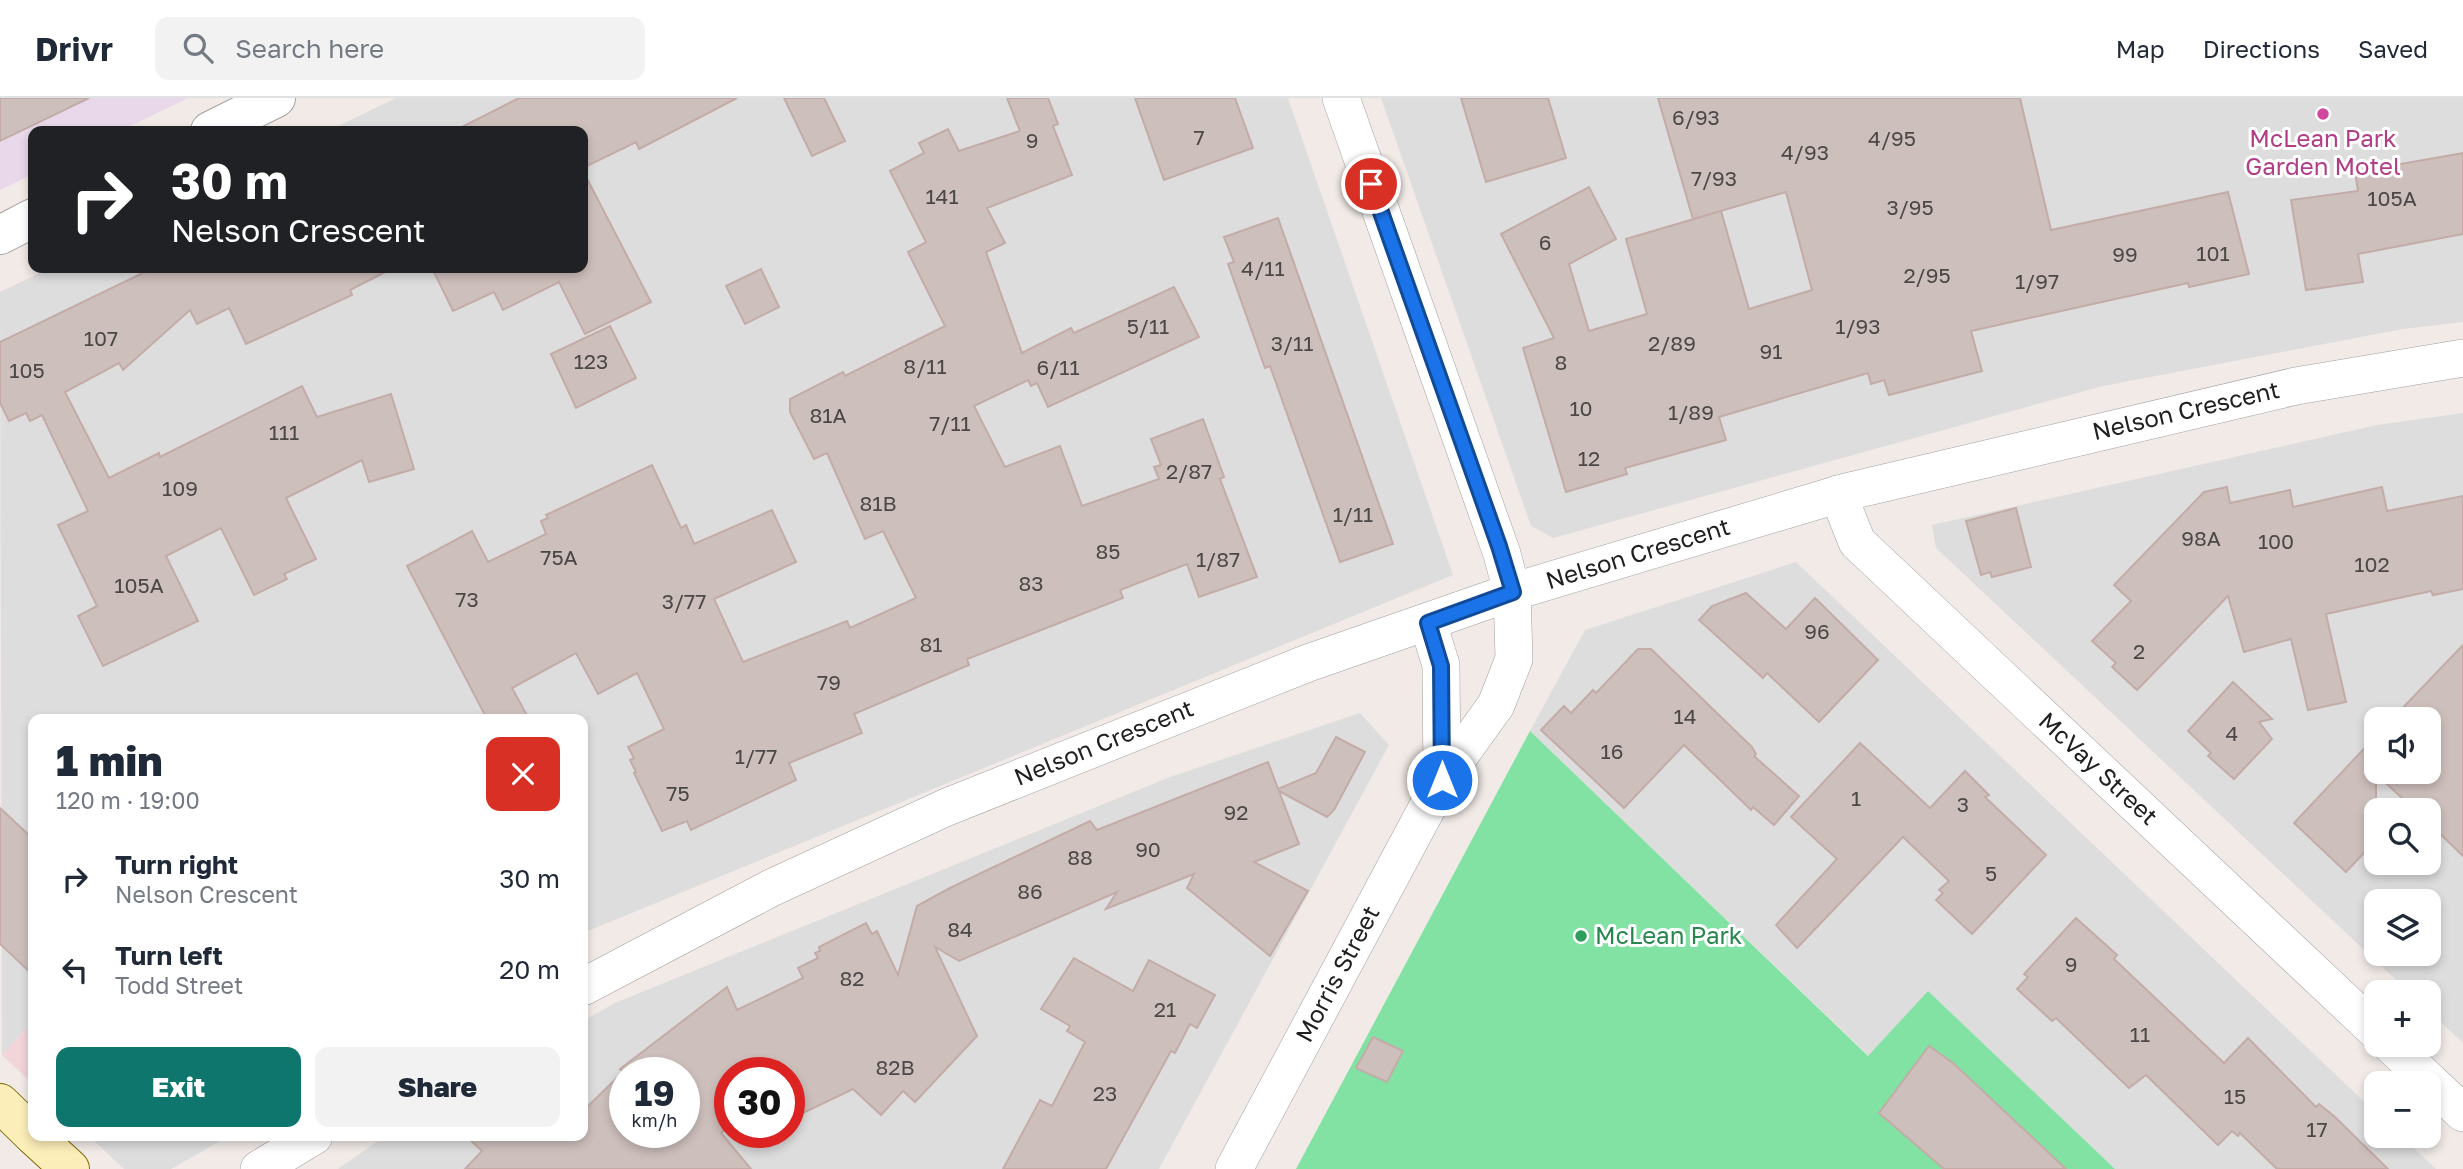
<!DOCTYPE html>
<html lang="en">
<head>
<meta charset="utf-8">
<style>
	body { margin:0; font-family:"Golos Text",sans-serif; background:#f2f2f3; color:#1f2937; height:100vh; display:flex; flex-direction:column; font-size:26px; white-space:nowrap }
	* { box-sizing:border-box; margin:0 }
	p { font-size:23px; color:#747a83 }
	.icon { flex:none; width:38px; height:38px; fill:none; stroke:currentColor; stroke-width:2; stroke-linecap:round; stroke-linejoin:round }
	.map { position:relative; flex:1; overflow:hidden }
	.sheet { position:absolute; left:28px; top:616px; width:560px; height:427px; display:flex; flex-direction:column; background:#fff; border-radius:14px; box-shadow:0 4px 10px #0003 }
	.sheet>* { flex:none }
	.guide { position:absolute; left:28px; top:28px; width:560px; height:147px; border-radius:14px; box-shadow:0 4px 10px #0003; background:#202124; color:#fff; overflow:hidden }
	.tools { position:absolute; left:2364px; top:609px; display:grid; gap:14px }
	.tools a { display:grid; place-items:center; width:77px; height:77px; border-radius:14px; background:#fff; box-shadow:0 4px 10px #0003; font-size:35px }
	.speed { position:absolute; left:609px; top:959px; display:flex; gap:14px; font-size:35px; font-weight:700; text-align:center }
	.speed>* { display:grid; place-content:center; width:91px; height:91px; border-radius:50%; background:#fff; box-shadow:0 4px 10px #0003; line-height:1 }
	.speed small { font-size:18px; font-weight:400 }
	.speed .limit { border:10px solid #d22; background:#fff; color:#111 }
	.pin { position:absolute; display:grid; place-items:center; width:60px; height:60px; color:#fff; margin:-30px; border:4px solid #fff; border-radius:50%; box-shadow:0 2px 7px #0007 }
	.me { position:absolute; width:77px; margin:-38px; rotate:0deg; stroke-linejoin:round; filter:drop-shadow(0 0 5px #0008) }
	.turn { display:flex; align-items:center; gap:24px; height:147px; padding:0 28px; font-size:32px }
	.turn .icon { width:91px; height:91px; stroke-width:2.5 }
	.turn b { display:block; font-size:49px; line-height:60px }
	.round { display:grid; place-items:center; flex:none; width:74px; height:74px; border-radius:14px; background:#f2f2f3 }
	.overview { display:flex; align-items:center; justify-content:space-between; height:119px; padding:0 28px }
	h1 { font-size:42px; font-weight:800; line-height:52px }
	.cta { display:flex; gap:14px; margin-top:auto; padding:14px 28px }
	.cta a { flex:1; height:80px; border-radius:14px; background:#0f766e; color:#fff; font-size:28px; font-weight:800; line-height:80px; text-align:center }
	.cta a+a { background:#f2f2f3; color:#1f2937 }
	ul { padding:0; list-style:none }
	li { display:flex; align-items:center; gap:21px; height:91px; padding:0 28px }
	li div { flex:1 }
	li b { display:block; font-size:26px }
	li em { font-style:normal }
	header { display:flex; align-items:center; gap:42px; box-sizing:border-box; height:98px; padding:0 35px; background:#fff; border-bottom:2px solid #e0e1e3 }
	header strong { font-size:33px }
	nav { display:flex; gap:38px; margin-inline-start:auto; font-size:24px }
	.search { width:490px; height:63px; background:#f2f2f3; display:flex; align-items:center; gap:18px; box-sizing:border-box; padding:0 24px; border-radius:14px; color:#747a83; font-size:26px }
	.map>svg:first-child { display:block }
	.residential { fill:#dedddd; fill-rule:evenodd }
	.commercial { fill:#f2d5db }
	.industrial { fill:#e9d7ea }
	.pitch { fill:#81e2a3 }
	.building { fill:#cdbfbc; stroke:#c3aca7; stroke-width:2; fill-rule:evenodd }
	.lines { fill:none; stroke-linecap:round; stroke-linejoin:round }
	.minor-casing { stroke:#a1a1a1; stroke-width:38 }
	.tertiary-casing { stroke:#a1a1a1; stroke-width:40 }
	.secondary-casing { stroke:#7d6a01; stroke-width:40 }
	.minor { stroke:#fff; stroke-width:37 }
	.tertiary { stroke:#fff; stroke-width:38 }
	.secondary { stroke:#fceeb8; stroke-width:38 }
	.route-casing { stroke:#114b97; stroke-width:18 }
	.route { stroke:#1a73e8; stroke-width:12 }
	.hotel-dot { fill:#d1479c; stroke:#fff; stroke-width:2.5 }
	.leisure-dot { fill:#2e9e5b; stroke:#fff; stroke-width:2.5 }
	.labels { text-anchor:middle; stroke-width:6; stroke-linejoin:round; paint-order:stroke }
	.number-label { font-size:21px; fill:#4b4847 }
	.hotel-label { font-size:24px; fill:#b23c85; stroke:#fff }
	.street-label { font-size:24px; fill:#202020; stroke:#fff }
	.leisure-label { font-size:24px; fill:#27864d; stroke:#fff; text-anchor:start }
</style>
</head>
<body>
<header>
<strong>Drivr</strong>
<div class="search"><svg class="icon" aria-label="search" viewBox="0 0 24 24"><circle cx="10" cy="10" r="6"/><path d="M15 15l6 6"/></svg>Search here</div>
<nav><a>Map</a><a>Directions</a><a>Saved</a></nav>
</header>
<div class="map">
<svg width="2463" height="1071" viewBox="0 0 2463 1071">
	<rect width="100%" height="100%" fill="#f1eae6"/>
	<g class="residential">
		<path d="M396,0H1288L1453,477L583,835V621H33V923L2,957L0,194L50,170H583V33H328Z"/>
		<path d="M1381,0H2463V224L2403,231L2103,288L1553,440L1531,428Z"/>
		<path d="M2463,315V945L2429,913V894H2409L1936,450L1932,427L2377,327ZM2376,621H2429V674H2376ZM2376,712H2429V765H2376ZM2376,803H2429V856H2376Z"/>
		<path d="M1796,464L2376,1015V1038H2401L2436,1071H2115L1928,893L1869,958L1530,633L1585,532Z"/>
		<path d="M1360,615L1389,647L1159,1071H338L385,1038H583V923L615,905L1170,679ZM625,975H684V1034H625ZM730,975H789V1034H730Z"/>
		<path d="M89,1038H229L171,1071H124Z"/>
	</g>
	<path class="commercial" d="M33,923V986L2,957Z"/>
	<path class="industrial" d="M0,0H188L120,33H33V76L0,92Z"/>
	<path class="pitch" d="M1530,633L1868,958L1928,893L2115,1071H1296Z"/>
	<g class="building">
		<path d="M0,0H89L0,43Z"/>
		<path d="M519,0H737L639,51L636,44L583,70V33H454Z"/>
		<path d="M784,0H824L845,43L812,58Z"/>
		<path d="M1007,0H1048L1058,26L1053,28L1072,77L987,110L1005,145L986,154L1022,255L1071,230L1074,235L1174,189L1199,239L1048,309L1037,285L1031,288L1028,282L974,308L1005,369L1060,348L1082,408L1159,381L1154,369L1161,367L1151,341L1203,321L1224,379L1220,381L1257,479L1199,499L1187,466L1120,492L1123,500L967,561L969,567L854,616L862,635L789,665L796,682L691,732L687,723L662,733L634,675L636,674L630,662L634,660L628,649L664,631L637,575L598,596L576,555L512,590L529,621H487L407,468L472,433L488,464L546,436L541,423L548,420L546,417L652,367L681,430L686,427L694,446L772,412L796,464L714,501L743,564L847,523L850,530L916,500L883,433L865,441L827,355L814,361L790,314V301L843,274L845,278L945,228L908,154L926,144L890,73L924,55L919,45L948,31L959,53L1020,33Z"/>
		<path d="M1135,0H1235L1253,50L1164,82Z"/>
		<path d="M1461,0H1548L1566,60L1486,84Z"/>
		<path d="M1658,0H2020L2051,132L2228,94L2249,176L2189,189L2188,185L1971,233L1982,273L1889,297L1884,282L1871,286L1868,275L1719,319L1726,342L1625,370L1627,376L1566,394L1523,250L1554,240L1501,136L1589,89L1616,141L1569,166L1589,233L1647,216L1626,141L1721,113L1749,211L1812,192L1786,94L1693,121Z"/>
		<path d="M2463,55V136L2358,156L2363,184L2306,192L2291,102L2358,93L2355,74Z"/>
		<path d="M583,73L651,204L585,236L559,184L503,212L494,194L453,213L432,170H583Z"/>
		<path d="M1278,120L1393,446L1340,464L1270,268L1265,270L1228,166L1234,164L1224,139Z"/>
		<path d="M153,170H393L350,192L352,197L246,246L229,210L197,226L190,212L123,272L119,265L65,294L109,380L159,355L160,359L302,288L317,319L391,296L414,371L369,384L362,362L286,400L316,461L284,476L287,481L254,497L221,430L166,458L198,523L103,568L78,518L97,508L58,427L88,413L42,317L30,323L26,315L9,323L0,305V244Z"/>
		<path d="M761,171L779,209L745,226L726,188Z"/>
		<path d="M610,228L636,280L576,310L551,256Z"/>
		<path d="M2227,389L2230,405L2290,392L2293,409L2382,389L2387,413L2463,398V491L2433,497L2431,493L2326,516L2346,604L2308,612L2291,541L2244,554L2228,498L2137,592L2112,569L2116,565L2092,543L2131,503L2114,487L2204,394Z"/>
		<path d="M2016,410L2031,469L1992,479L1990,474L1981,477L1966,423Z"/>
		<path d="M1746,495L1786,531L1815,500L1878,562L1819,624L1767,575L1763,580L1699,522L1712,508Z"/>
		<path d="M2463,547V758L2429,725V712H2415L2376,676V742L2346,774L2294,725L2376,638V674H2429V621H2392Z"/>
		<path d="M1638,551H1651L1752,649L1756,656L1754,658L1799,698L1774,727L1753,709L1751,712L1684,647L1624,710L1541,632L1564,608L1571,615L1593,592L1596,595Z"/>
		<path d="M2233,584L2272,621L2259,624L2272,641L2234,681L2208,658L2211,655L2188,633Z"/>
		<path d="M1336,639L1365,654L1334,712L1327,719L1279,693L1299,746L1254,764L1308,793L1270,858L1187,790L1194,776L1106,811L1117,794L959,863L935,849L977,938L915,1004L903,993L881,1017L853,991L799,1017L789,996V975H779L774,965L754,975H730V1029L721,1035L751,1071H465L482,1053L466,1038H583V1013L623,974L620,971L727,889L737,912L803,880L798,870L818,860L815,855L820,853L819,849L866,825L872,836L877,833L898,877L917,808L950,790L1090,723L1097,732L1268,664L1278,691L1316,675ZM625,975H684V1034H625Z"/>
		<path d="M1860,645L1930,710L1965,673L1989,697L1985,699L2046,757L1972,836L1936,802L1943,795L1939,792L1949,783L1903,739L1797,850L1776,827L1837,761L1791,719Z"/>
		<path d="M0,710L33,741V877L0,846Z"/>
		<path d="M2076,820L2117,857L2114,861L2224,965L2248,940L2316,1009L2319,1006L2335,1019L2388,1071H2277L2240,1035L2238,1038L2232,1033L2218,1047L2146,977L2129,990L2056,920L2052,923L2017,891L2028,879L2024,876Z"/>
		<path d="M1074,860L1133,893L1149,862L1215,897L1197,930L1190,926L1175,955L1171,953L1106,1071H1003L1040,1002L1052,1008L1085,944L1067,933L1070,928L1041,911Z"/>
		<path d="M1373,939L1403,953L1387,984L1356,970Z"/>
		<path d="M1929,948L1953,965L2066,1071H1944L1879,1015Z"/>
	</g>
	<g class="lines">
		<defs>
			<g id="minor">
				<path d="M1838,396L1857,444L2376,933"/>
				<path d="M1428,525L1441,567L1442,682"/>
				<path d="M583,889L771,790L947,709L1308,565L1512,494L1846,394L2296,288L2463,260"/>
				<path d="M2391,947L2463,1015"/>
				<path d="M259,1071L314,1038"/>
				<path d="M1234,1071L1442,682L1496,607L1514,561L1512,494L1502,456L1341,0"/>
			</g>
			<g id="tertiary">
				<path d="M210,33L276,0"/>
				<path d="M0,137L33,120"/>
			</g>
			<g id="secondary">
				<path d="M0,1005L33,1037"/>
				<path d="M34,1038L70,1071"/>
			</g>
		</defs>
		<use href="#minor" class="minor-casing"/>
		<use href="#tertiary" class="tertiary-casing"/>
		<use href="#secondary" class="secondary-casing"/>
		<use href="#minor" class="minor"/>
		<use href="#tertiary" class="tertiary"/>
		<use href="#secondary" class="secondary"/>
	</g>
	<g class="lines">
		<defs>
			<path id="route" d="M1371,86L1499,448L1513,494L1428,525L1441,568L1442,682"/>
		</defs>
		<use href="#route" class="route-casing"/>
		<use href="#route" class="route"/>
	</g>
	<circle class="hotel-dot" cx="2323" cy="16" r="7"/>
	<circle class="leisure-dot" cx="1581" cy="838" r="7"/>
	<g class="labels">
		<g class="number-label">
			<text x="1696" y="27">6/93</text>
			<text x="1199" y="47">7</text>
			<text x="1892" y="48">4/95</text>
			<text x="1032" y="50">9</text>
			<text x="1805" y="62">4/93</text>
			<text x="1714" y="88">7/93</text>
			<text x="942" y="106">141</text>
			<text x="2392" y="108">105A</text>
			<text x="1910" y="117">3/95</text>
			<text x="1545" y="152">6</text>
			<text x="2213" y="163">101</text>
			<text x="2125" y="164">99</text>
			<text x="1263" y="178">4/11</text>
			<text x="1927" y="185">2/95</text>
			<text x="2037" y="191">1/97</text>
			<text x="1148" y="236">5/11</text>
			<text x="1858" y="236">1/93</text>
			<text x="101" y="248">107</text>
			<text x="1292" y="253">3/11</text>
			<text x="1672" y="253">2/89</text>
			<text x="1771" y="261">91</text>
			<text x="591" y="271">123</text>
			<text x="1561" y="272">8</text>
			<text x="925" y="276">8/11</text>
			<text x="1058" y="277">6/11</text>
			<text x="27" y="280">105</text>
			<text x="1581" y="318">10</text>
			<text x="1691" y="322">1/89</text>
			<text x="828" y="325">81A</text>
			<text x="950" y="333">7/11</text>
			<text x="284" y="342">111</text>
			<text x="1589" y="368">12</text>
			<text x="1189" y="381">2/87</text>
			<text x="180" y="398">109</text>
			<text x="878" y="413">81B</text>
			<text x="1353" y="424">1/11</text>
			<text x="2201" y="448">98A</text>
			<text x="2276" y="451">100</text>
			<text x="1108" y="461">85</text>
			<text x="559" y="467">75A</text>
			<text x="1218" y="469">1/87</text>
			<text x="2372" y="474">102</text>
			<text x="1031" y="493">83</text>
			<text x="139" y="495">105A</text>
			<text x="467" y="509">73</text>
			<text x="684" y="511">3/77</text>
			<text x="1817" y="541">96</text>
			<text x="931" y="554">81</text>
			<text x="2139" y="561">2</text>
			<text x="829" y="592">79</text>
			<text x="1685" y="626">14</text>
			<text x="2232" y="643">4</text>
			<text x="1612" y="661">16</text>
			<text x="756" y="666">1/77</text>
			<text x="678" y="703">75</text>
			<text x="1856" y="708">1</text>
			<text x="1963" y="714">3</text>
			<text x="1236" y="722">92</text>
			<text x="1148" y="759">90</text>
			<text x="1080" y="767">88</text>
			<text x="1991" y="783">5</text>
			<text x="1030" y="801">86</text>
			<text x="960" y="839">84</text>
			<text x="2071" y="874">9</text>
			<text x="852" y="888">82</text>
			<text x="1165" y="919">21</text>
			<text x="2140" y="944">11</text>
			<text x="895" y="977">82B</text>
			<text x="1105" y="1003">23</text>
			<text x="2235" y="1006">15</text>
			<text x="2317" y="1039">17</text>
		</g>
		<g class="hotel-label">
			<text x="2323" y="49">McLean Park<tspan x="2323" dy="28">Garden Motel</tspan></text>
		</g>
		<g class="street-label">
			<text transform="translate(2186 313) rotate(-13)" y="8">Nelson Crescent</text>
			<text transform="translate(1638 456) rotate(-17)" y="8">Nelson Crescent</text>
			<text transform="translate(1104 645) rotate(-22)" y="8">Nelson Crescent</text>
			<text transform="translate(2098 671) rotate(43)" y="8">McVay Street</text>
			<text transform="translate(1338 876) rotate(-62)" y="8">Morris Street</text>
		</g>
		<g class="leisure-label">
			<text x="1595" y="846">McLean Park</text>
		</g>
	</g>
</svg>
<div class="tools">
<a><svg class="icon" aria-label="sound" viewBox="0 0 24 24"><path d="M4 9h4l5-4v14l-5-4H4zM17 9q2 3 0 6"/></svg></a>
<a><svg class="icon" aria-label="search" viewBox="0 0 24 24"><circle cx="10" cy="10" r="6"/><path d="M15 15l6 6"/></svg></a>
<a><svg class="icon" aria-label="layers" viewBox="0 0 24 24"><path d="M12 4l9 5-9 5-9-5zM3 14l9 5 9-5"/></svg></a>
<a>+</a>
<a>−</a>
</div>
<div class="speed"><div>19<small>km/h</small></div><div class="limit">30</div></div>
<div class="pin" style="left:1371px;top:86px;background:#d93025"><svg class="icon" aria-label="arrive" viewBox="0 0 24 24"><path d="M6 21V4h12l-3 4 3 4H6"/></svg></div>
<svg class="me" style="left:1442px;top:682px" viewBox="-20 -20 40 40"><circle r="17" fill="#1a73e8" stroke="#fff" stroke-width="3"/><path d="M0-11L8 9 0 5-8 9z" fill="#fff"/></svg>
<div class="guide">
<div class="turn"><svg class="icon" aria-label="right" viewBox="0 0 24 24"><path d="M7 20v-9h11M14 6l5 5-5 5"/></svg><div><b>30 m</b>Nelson Crescent</div></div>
</div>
<section class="sheet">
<div class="overview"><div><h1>1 min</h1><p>120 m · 19:00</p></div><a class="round" style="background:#d93025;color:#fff"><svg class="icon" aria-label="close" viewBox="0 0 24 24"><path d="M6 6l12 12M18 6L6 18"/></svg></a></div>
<ul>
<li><svg class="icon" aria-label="right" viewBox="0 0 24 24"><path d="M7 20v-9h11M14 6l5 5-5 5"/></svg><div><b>Turn right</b><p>Nelson Crescent</p></div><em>30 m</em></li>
<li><svg class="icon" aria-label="left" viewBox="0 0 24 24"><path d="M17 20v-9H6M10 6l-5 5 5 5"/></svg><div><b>Turn left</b><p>Todd Street</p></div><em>20 m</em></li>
</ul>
<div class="cta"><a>Exit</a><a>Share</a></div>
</section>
</div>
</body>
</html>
